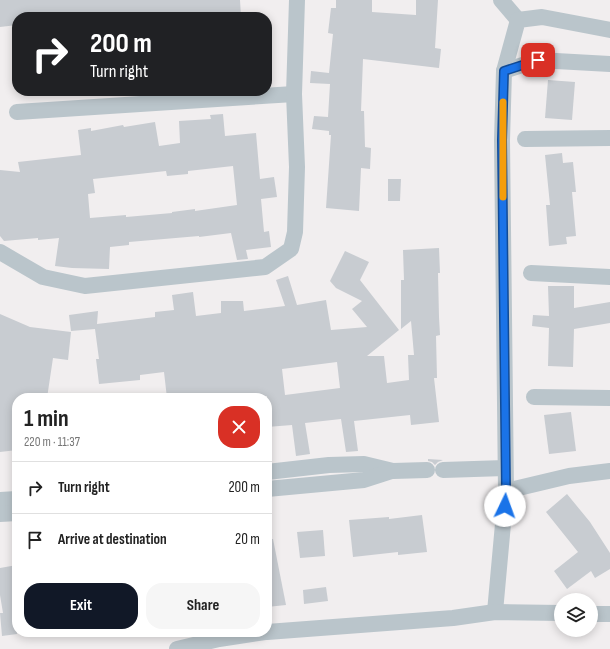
<!DOCTYPE html>
<html lang="en">
<head>
<meta charset="utf-8">
<style>
	body { margin:0; font-family:"Sofia Sans Condensed",sans-serif; background:#f6f6f6; color:#222; height:100vh; display:flex; flex-direction:column; font-size:15px; white-space:nowrap }
	* { box-sizing:border-box; margin:0 }
	p { font-size:13px; color:#767676 }
	.icon { flex:none; width:22px; height:22px; fill:none; stroke:currentColor; stroke-width:2; stroke-linecap:round; stroke-linejoin:round }
	.map { position:relative; flex:1; overflow:hidden }
	.drawer { position:absolute; left:12px; top:393px; width:260px; height:244px; display:flex; flex-direction:column; background:#fff; border-radius:16px; box-shadow:0 2px 10px #0003 }
	.drawer>* { flex:none }
	.guide { position:absolute; left:12px; top:12px; width:260px; height:84px; border-radius:16px; box-shadow:0 2px 10px #0003; background:#202124; color:#fff; overflow:hidden }
	.fabs { position:absolute; left:554px; top:593px; display:grid; gap:8px }
	.fabs a { display:grid; place-items:center; width:44px; height:44px; border-radius:50%; background:#fff; box-shadow:0 2px 10px #0003; font-size:20px }
	.pin { position:absolute; display:grid; place-items:center; width:34px; height:34px; color:#fff; margin:-17px; border-radius:8px; box-shadow:0 2px 6px #0006 }
	.me { position:absolute; width:44px; margin:-22px; rotate:3deg; stroke-linejoin:round; filter:drop-shadow(0 0 3px #0008) }
	.turn { display:flex; align-items:center; gap:14px; height:84px; padding:0 12px; font-size:18px }
	.turn .icon { width:52px; height:52px; stroke-width:2.5 }
	.turn b { display:block; font-size:28px; line-height:34px }
	.round { display:grid; place-items:center; flex:none; width:42px; height:42px; border-radius:16px; background:#f6f6f6 }
	.head { display:flex; align-items:center; justify-content:space-between; height:68px; padding:0 12px }
	h1 { font-size:24px; font-weight:700; line-height:30px }
	.action { display:flex; gap:8px; margin-top:auto; padding:8px 12px }
	.action a { flex:1; height:46px; border-radius:16px; background:#111827; color:#fff; font-size:16px; font-weight:700; line-height:46px; text-align:center }
	.action a+a { background:#f6f6f6; color:#222 }
	ul { padding:0; list-style:none }
	li { display:flex; align-items:center; gap:12px; height:52px; padding:0 12px; border-top:1px solid #e0e0e0 }
	li div { flex:1 }
	li b { display:block; font-size:15px }
	li em { font-style:normal }
	.map>svg:first-child { display:block }
	.building { fill:#c8ccd1; fill-rule:evenodd }
	.lines { fill:none; stroke-linecap:round; stroke-linejoin:round }
	.street { stroke:#bac5cb; stroke-width:16 }
	.route-casing { stroke:#114b97; stroke-width:10 }
	.route { stroke:#1a73e8; stroke-width:7 }
	.slow { stroke:#f59e0b; stroke-width:7 }
</style>
</head>
<body>
<div class="map">
<svg width="610" height="649" viewBox="0 0 610 649">
	<rect width="100%" height="100%" fill="#f1eeef"/>
	<g class="building">
		<path d="M0,0H240L241,17H228V14L183,17L182,12L133,17H17V25L0,27Z"/>
		<path d="M336,0H372V12L416,15V0H438L435,48L441,49L439,68L363,59L361,111H364L365,147L371,148L370,169L361,168L359,211L326,208L331,135H329V131L312,129L314,116L328,117L330,84L310,83L311,71L329,73L333,34L328,33L331,8H336Z"/>
		<path d="M548,80L575,82L572,120L545,118Z"/>
		<path d="M223,114L225,136L256,133L260,179L274,177L277,197L261,199L264,232L269,231L271,247L246,250L248,259L237,260L231,233L199,237V236L129,242V245L110,247L109,269L72,268L55,266L59,238L38,240V238L4,241L0,236V170L20,172L18,162L81,155L78,130L91,128V131L123,125L124,127L155,122L159,146L180,143L179,121L211,119L210,115ZM233,166L237,205L195,211V209L172,212V213L126,217V215L90,218L88,194L95,193L93,179L166,171L167,176L188,174V171Z"/>
		<path d="M562,153L563,163L573,162L576,192H572L576,236L566,237L567,244L549,246L546,205H550L545,155Z"/>
		<path d="M388,179H401L400,201H388Z"/>
		<path d="M439,248L440,273H438L439,317L440,335L436,336L437,378H434L439,422L411,425L410,415L354,421L358,451L346,452L341,419L305,423L310,454L296,456L292,425L267,427V396L240,398H167L164,372L140,375V380L99,384L96,359H99L95,329L71,331L69,315L98,311L97,324L155,317V312L174,310L172,295L193,292L196,316L221,313V301H243L244,311L285,306L276,280L288,276L297,305L326,300L331,330L367,327L352,309L362,301L336,288L330,281L345,251L369,262L360,280L399,330L367,356H384L387,383L409,380L408,355H414L411,321L401,329V280H404L403,250ZM337,362L340,388L285,395L282,369Z"/>
		<path d="M548,286H574V308L610,302V323L574,329L573,367L548,366L549,328L532,326L533,315L549,316Z"/>
		<path d="M0,314L30,327L71,332L68,360L53,358L47,398H17V450L0,452Z"/>
		<path d="M571,412L576,451L549,454L544,415Z"/>
		<path d="M428,459L443,460L438,462L435,465L432,462L428,461Z"/>
		<path d="M567,494L590,522L610,553V569L595,578L591,571L567,589L554,571L578,552L546,512Z"/>
		<path d="M422,515L427,552L398,555V552L353,557L349,520L389,517V519Z"/>
		<path d="M323,530L325,556L300,558L297,532Z"/>
		<path d="M267,539H273L286,605L267,607Z"/>
		<path d="M17,565V634L2,636L0,613H3L0,595V568Z"/>
		<path d="M326,587L328,601L304,604L303,590Z"/>
	</g>
	<g class="lines">
		<g class="street">
			<path d="M501,0L518,20"/>
			<path d="M504,71L538,60L610,64"/>
			<path d="M17,112L294,94"/>
			<path d="M525,139L610,138"/>
			<path d="M0,252L43,277L85,286L265,267L291,249L295,232L297,167L294,94L297,0"/>
			<path d="M531,273L610,277"/>
			<path d="M534,397L610,398"/>
			<path d="M443,470L505,468"/>
			<path d="M267,472L329,465L364,464L393,471L427,470"/>
			<path d="M267,489L364,480L392,471"/>
			<path d="M506,491L569,476L610,471"/>
			<path d="M0,500L17,499"/>
			<path d="M0,514L17,513"/>
			<path d="M495,612L506,491L502,140L504,71L518,20L542,17L610,30"/>
			<path d="M591,614H610"/>
			<path d="M267,632L453,618L495,612L561,613"/>
			<path d="M177,649L219,639L265,632"/>
		</g>
	</g>
	<g class="lines">
		<defs>
			<path id="route" d="M505,506L506,491L502,140L504,71L538,60"/>
		</defs>
		<use href="#route" class="route-casing"/>
		<use href="#route" class="route"/>
		<path class="slow" d="M503,197V102"/>
	</g>
</svg>
<div class="fabs">
<a><svg class="icon" aria-label="layers" viewBox="0 0 24 24"><path d="M12 4l9 5-9 5-9-5zM3 14l9 5 9-5"/></svg></a>
</div>
<div class="pin" style="left:538px;top:60px;background:#d93025"><svg class="icon" aria-label="arrive" viewBox="0 0 24 24"><path d="M6 21V4h12l-3 4 3 4H6"/></svg></div>
<svg class="me" style="left:505px;top:506px" viewBox="-20 -20 40 40"><circle r="19" fill="#fff"/><path d="M0-13L10 11 0 6-10 11z" fill="#1a73e8"/></svg>
<div class="guide">
<div class="turn"><svg class="icon" aria-label="right" viewBox="0 0 24 24"><path d="M7 20v-9h11M14 6l5 5-5 5"/></svg><div><b>200 m</b>Turn right</div></div>
</div>
<section class="drawer">
<div class="head"><div><h1>1 min</h1><p>220 m · 11:37</p></div><a class="round" style="background:#d93025;color:#fff"><svg class="icon" aria-label="close" viewBox="0 0 24 24"><path d="M6 6l12 12M18 6L6 18"/></svg></a></div>
<ul>
<li><svg class="icon" aria-label="right" viewBox="0 0 24 24"><path d="M7 20v-9h11M14 6l5 5-5 5"/></svg><div><b>Turn right</b></div><em>200 m</em></li>
<li><svg class="icon" aria-label="arrive" viewBox="0 0 24 24"><path d="M6 21V4h12l-3 4 3 4H6"/></svg><div><b>Arrive at destination</b></div><em>20 m</em></li>
</ul>
<div class="action"><a>Exit</a><a>Share</a></div>
</section>
</div>
</body>
</html>
